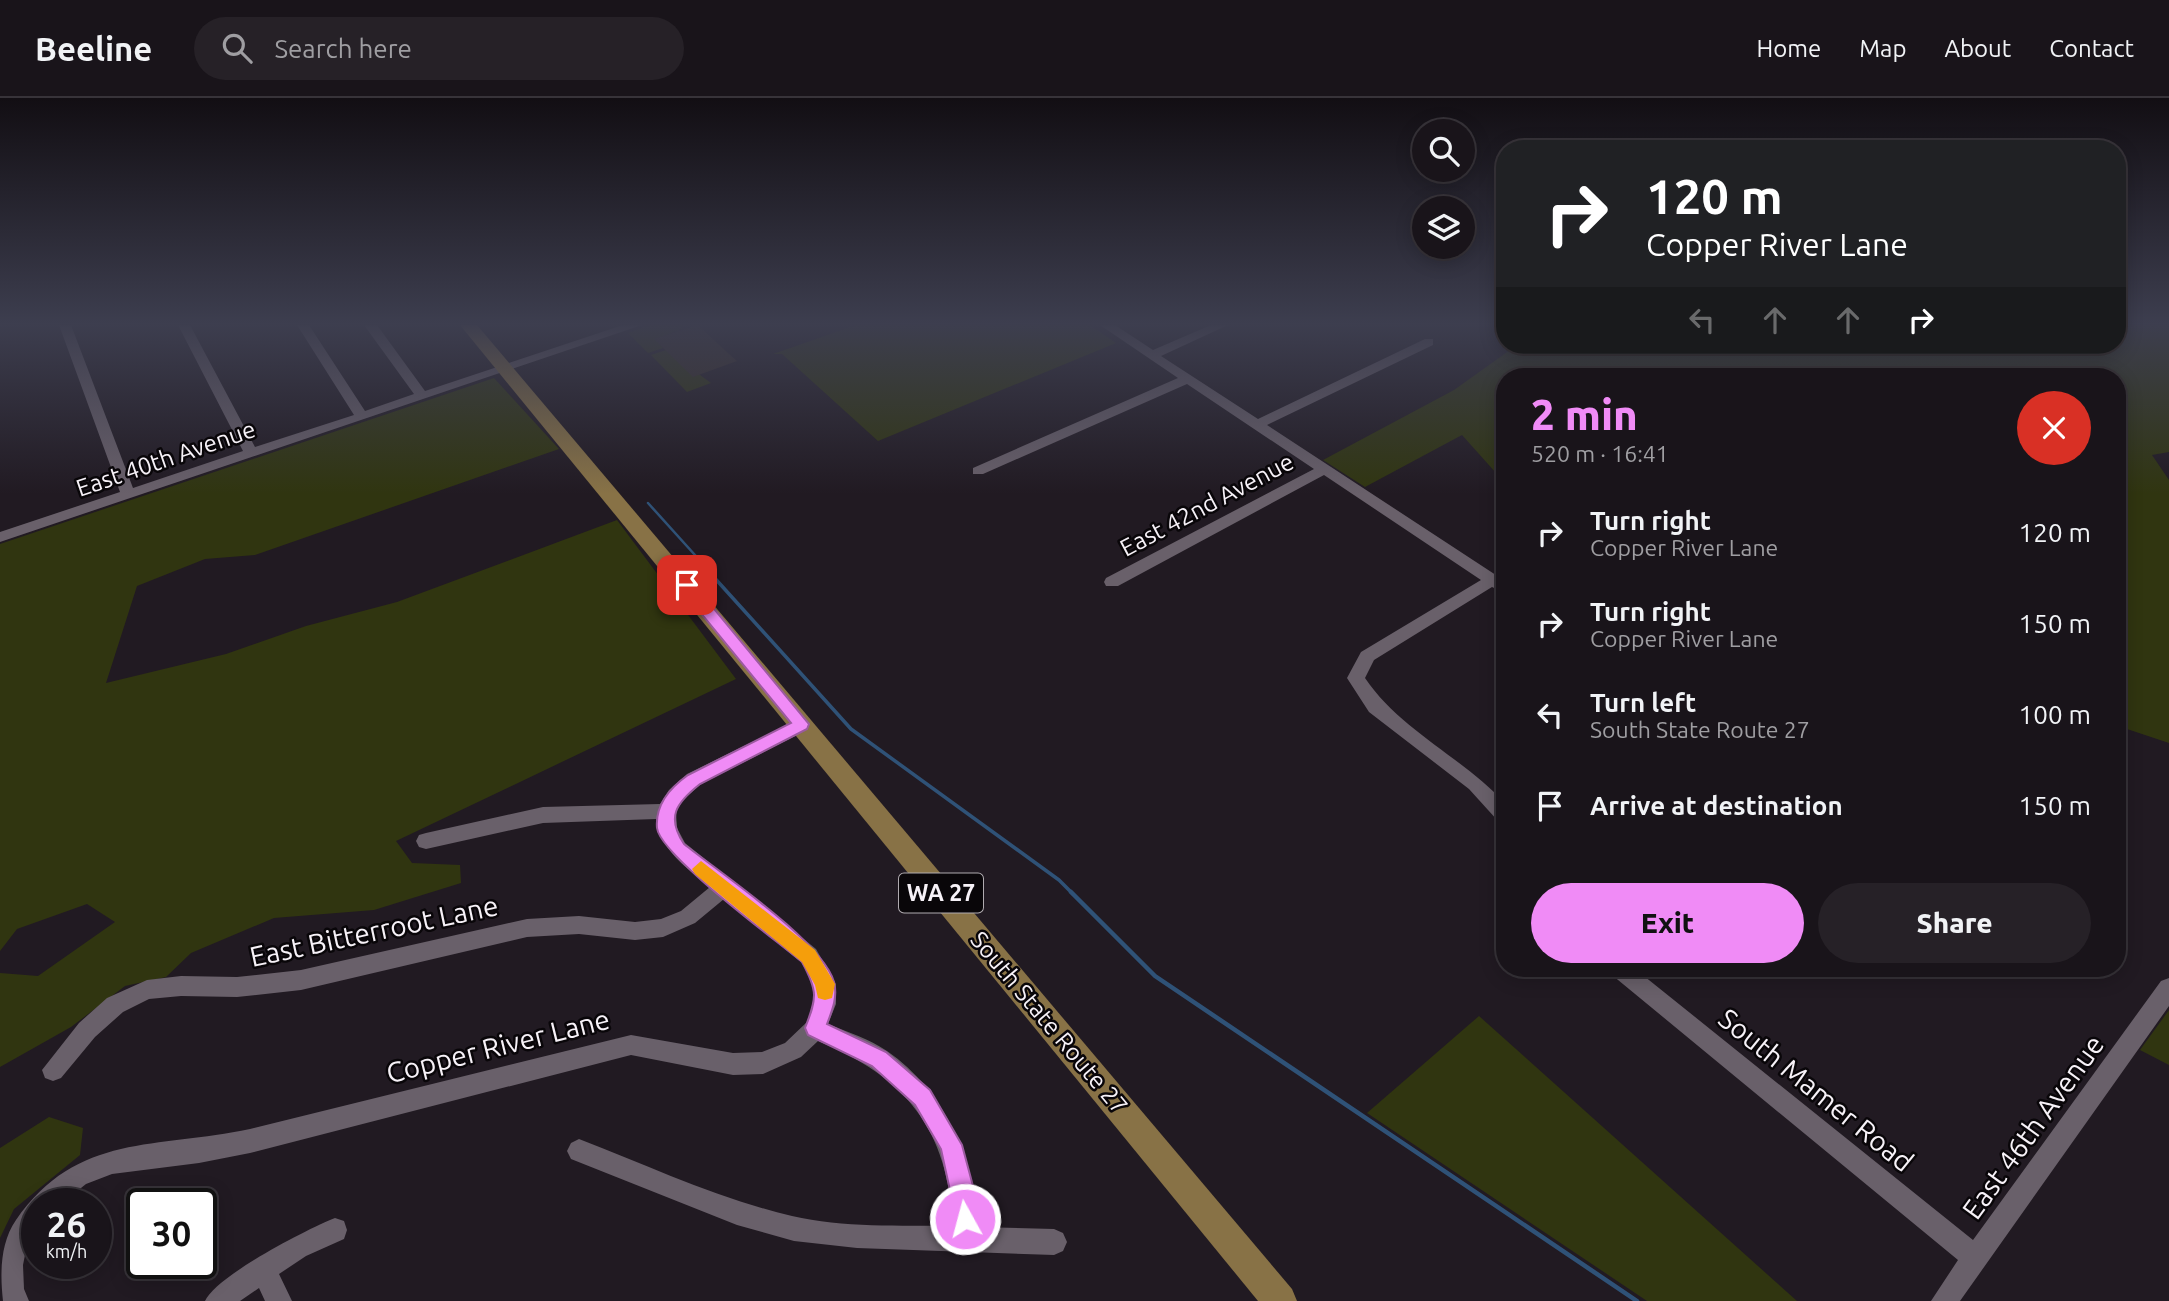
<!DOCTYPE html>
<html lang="en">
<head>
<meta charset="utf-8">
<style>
	body { margin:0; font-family:Ubuntu,sans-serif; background:#262127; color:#f1f3f6; height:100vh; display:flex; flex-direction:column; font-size:26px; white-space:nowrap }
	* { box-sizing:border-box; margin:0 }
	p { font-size:23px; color:#9f9ea2 }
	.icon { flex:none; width:38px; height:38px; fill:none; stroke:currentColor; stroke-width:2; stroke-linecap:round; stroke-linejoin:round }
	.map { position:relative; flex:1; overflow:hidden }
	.sheet { position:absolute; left:1496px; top:270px; width:630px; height:609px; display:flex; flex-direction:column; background:#19141a; border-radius:28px; box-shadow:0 4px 18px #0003,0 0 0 2px #373339 }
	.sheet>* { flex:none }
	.guide { position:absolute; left:1496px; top:42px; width:630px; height:214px; border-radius:28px; box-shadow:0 4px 18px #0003,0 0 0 2px #373339; background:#202124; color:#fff; overflow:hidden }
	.fabs { position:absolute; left:1412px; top:21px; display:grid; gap:14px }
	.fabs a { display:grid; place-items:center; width:63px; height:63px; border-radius:50%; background:#19141a; box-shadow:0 4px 18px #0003,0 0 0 2px #373339; font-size:35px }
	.speed { position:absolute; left:21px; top:1090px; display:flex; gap:14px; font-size:35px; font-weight:700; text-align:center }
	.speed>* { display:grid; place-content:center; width:91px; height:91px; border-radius:50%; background:#19141a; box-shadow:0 4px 18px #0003,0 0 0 2px #373339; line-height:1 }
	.speed small { font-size:18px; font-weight:400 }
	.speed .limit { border:4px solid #111; border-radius:10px; background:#fff; color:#111 }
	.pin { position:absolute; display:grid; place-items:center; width:60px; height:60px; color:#fff; margin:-30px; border-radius:14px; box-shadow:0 4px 10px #0006 }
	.me { position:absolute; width:77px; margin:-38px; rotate:353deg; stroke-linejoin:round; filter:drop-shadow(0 0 5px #0008) }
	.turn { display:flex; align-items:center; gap:24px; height:147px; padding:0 35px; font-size:32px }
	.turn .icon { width:91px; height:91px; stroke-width:2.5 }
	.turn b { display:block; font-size:49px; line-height:60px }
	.lanes { display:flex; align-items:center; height:66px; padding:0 35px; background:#0003; justify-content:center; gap:35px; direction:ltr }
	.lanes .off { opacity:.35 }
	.round { display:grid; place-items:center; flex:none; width:74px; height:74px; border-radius:37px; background:#262127 }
	.head { display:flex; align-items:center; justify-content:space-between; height:119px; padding:0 35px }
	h1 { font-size:42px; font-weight:800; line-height:52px; color:#f08bf6 }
	.button { display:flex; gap:14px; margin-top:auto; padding:14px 35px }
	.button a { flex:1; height:80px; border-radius:42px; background:#f08bf6; color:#111; font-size:28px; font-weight:800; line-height:80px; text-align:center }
	.button a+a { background:#262127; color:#f1f3f6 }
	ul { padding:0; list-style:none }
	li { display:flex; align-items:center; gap:21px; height:91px; padding:0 35px }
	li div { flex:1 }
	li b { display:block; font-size:26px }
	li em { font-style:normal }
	header { display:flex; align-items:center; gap:42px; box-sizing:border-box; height:98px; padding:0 35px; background:#19141a; border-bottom:2px solid #373339 }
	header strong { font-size:33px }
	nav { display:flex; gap:38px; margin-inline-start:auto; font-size:24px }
	.search { width:490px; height:63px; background:#262127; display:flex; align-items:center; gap:18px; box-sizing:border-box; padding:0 24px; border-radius:38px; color:#9f9ea2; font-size:26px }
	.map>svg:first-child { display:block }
	.green { fill:#303510 }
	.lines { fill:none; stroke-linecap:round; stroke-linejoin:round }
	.stream-far2 { stroke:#2f5277; stroke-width:2.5 }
	.stream-far1 { stroke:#2f5277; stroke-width:3.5 }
	.stream { stroke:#2f5277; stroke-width:4.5 }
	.building { fill:#372d26 }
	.minor { fill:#69606a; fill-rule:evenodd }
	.major { fill:#887246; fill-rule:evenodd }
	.route { fill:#f08bf6; stroke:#9c5aa0; stroke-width:2 }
	.slow { fill:#f59e0b }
	.labels { text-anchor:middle; stroke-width:5; stroke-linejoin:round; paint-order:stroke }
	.shield { fill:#090609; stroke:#b0abb0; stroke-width:2 }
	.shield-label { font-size:23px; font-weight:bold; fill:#f7f2f8 }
	.street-label { font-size:24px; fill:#f7f2f8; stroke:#090609 }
	.near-street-label { font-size:28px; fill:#f7f2f8; stroke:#090609 }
</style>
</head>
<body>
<header>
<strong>Beeline</strong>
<div class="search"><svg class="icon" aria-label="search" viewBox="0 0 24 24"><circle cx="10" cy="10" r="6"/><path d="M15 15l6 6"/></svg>Search here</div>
<nav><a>Home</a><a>Map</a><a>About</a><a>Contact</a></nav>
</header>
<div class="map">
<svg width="2169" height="1203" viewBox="0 0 2169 1203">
	<rect width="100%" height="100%" fill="#211a22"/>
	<g class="green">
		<path d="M650,227H685L680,229L682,231L655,241L663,250L648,255L628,235Z"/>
		<path d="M856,227H1090L1116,245L878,343L782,256H773Z"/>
		<path d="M2118,227H2169V354L2152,357L2169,382V645L2118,628V278H1505V385L1462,337L1365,389L1323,362L1454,292L1517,247H2118Z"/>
		<path d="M666,252L711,285L687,294L651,257Z"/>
		<path d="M494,280L559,351L255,457L205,461L137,488L106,585L226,556L306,528L397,504L617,422L736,581L396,743L412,765L460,767L461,785L374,812L274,820L191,855L166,879L125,888L71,929L0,969V875L38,878L115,824L87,806L17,831L0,853V446Z"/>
		<path d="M2169,912V967L2140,952Z"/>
		<path d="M1479,918L1797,1203H1647L1367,1015Z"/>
		<path d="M49,1019L83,1030L80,1057L14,1111L0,1140V1050Z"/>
	</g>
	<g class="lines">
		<path class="stream-far2" d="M648,405L713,477"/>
		<path class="stream-far1" d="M711,476L851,631L1059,782L1073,796"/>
		<path class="stream" d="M1071,794L1155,878L1637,1203"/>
	</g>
	<path class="building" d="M698,227L729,256L737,263L693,279L654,241Z"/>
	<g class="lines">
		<g class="minor">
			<path d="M59,227H71L133,390L243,353L178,227H190L255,349L354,317L297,227H309L365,313L414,296L364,227H377L425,293L623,227H642L0,444V434L120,394Z"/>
			<path d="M1100,227H1115L1153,252L1211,227H1228L1161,258L1258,321L1425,241H1433V247L1267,327L1505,483V495L1492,489L1374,562L1365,580C1400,632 1462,659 1505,705V726L1498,723L1469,691L1369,614L1347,580L1361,554L1481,482L1324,377L1118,488H1106L1104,484L1106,480L1314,371L1187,286L983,376H973V370L1178,280Z"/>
			<path d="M801,620L807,622L810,627L807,632L701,686L683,702L676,713L677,730L685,745L816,851L836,886V906L828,926C848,934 869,941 887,953C945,993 973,1060 978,1129L1054,1131L1063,1135L1067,1144L1063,1153L1054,1157L857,1150L794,1143L737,1127L571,1061L567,1053L571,1045L579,1041C649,1068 719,1101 792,1118C843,1130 900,1127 953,1128C948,1031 906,979 818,943L801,959L763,976L733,977L631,957L250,1055L199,1065L112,1076L86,1086L61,1106H37V1135L26,1152L23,1167L24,1191L29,1203H3C0,1176 0,1145 16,1122C77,1034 157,1051 250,1031L631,937L733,955L762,954L785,945L807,924L814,906V887L802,865L724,801L695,825L663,839L635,842L579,836L527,839L301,892L237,899L181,898L149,901L123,914L95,939L61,980L53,983L45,980L42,972L79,925L107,900L147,882L181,878L237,879L301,872L527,821L579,818L635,824L661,821L681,813L710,789C686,769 662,754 656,721L543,725L426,751L419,749L416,743L419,737L426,735L543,709L660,706L669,692L687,676Z"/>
			<path d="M1609,870H1634L1973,1142L2161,883L2169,880V908L1960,1203H1931L1958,1162L1612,877Z"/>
			<path d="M335,1120L344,1123L347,1132L344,1141L306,1158L279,1176L292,1203H265L259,1190L240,1203H205C216,1178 307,1131 335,1120Z"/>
		</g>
		<path class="major" d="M460,227H477L1292,1191L1297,1203H1258Z"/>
	</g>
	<linearGradient id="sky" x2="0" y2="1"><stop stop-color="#120e13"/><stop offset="0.57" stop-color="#3d3e4f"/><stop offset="1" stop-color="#3d3e4f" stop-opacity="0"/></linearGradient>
	<rect width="2169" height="396" fill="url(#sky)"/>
	<path class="route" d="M687,483L692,484L809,626L807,631L700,686C676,705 666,719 684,746C720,775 822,843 834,884C838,899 832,913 827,926L886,954L930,992L962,1047L977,1103L973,1129L965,1132L958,1129L941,1051L915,1007L872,968L808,937L805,930C817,900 818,893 802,864C776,842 660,757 657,730C655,707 671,689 688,677L791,625L681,491V484Z"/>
	<path class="slow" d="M701,763L815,852L835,886L832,900L825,902L818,900L815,887L802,864L695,776L692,771Z"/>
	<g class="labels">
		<rect class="shield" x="899" y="775.5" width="84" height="39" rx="5"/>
		<g class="shield-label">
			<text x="941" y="803">WA 27</text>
		</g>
		<g class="street-label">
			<text transform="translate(166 361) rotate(-19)" y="8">East 40th Avenue</text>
			<text transform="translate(1207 407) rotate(-28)" y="8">East 42nd Avenue</text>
			<text transform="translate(1049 925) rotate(50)" y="8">South State Route 27</text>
		</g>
		<g class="near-street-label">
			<text transform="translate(374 833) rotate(-12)" y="10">East Bitterroot Lane</text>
			<text transform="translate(498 948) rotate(-14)" y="10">Copper River Lane</text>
			<text transform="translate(1816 992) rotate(39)" y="10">South Mamer Road</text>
			<text transform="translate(2033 1029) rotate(-54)" y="10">East 46th Avenue</text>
		</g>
	</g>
</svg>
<div class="fabs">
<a><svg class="icon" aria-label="search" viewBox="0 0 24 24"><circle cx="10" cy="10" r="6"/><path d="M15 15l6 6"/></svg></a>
<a><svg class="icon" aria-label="layers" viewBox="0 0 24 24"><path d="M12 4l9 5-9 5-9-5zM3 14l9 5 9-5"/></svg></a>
</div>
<div class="speed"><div>26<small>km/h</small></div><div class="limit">30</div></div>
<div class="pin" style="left:687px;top:487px;background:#d93025"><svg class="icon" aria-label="arrive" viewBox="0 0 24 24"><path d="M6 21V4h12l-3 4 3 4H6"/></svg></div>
<svg class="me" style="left:965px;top:1121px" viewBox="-20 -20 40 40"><circle r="17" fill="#f08bf6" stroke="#fff" stroke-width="3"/><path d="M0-11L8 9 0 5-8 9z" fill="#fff"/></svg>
<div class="guide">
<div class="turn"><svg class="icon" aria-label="right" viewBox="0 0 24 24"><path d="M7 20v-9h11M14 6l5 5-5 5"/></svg><div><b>120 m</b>Copper River Lane</div></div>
<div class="lanes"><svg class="icon off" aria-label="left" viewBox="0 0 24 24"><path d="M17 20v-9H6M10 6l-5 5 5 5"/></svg><svg class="icon off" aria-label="ahead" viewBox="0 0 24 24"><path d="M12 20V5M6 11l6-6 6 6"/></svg><svg class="icon off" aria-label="ahead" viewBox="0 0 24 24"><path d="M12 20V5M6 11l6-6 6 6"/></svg><svg class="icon" aria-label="right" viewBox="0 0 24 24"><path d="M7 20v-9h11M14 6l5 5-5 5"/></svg></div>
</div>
<section class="sheet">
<div class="head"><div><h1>2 min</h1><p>520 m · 16:41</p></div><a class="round" style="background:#d93025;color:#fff"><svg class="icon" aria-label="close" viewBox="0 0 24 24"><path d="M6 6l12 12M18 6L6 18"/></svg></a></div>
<ul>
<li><svg class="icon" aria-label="right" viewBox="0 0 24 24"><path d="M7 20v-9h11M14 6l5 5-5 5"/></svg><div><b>Turn right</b><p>Copper River Lane</p></div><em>120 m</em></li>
<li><svg class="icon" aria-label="right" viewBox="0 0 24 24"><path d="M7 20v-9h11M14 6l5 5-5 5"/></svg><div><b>Turn right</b><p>Copper River Lane</p></div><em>150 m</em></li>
<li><svg class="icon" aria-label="left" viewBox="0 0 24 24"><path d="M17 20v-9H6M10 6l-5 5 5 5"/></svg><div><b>Turn left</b><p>South State Route 27</p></div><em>100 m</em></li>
<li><svg class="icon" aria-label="arrive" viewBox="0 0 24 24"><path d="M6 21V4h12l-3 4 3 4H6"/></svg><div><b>Arrive at destination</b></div><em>150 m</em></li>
</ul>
<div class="button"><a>Exit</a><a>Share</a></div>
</section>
</div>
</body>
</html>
